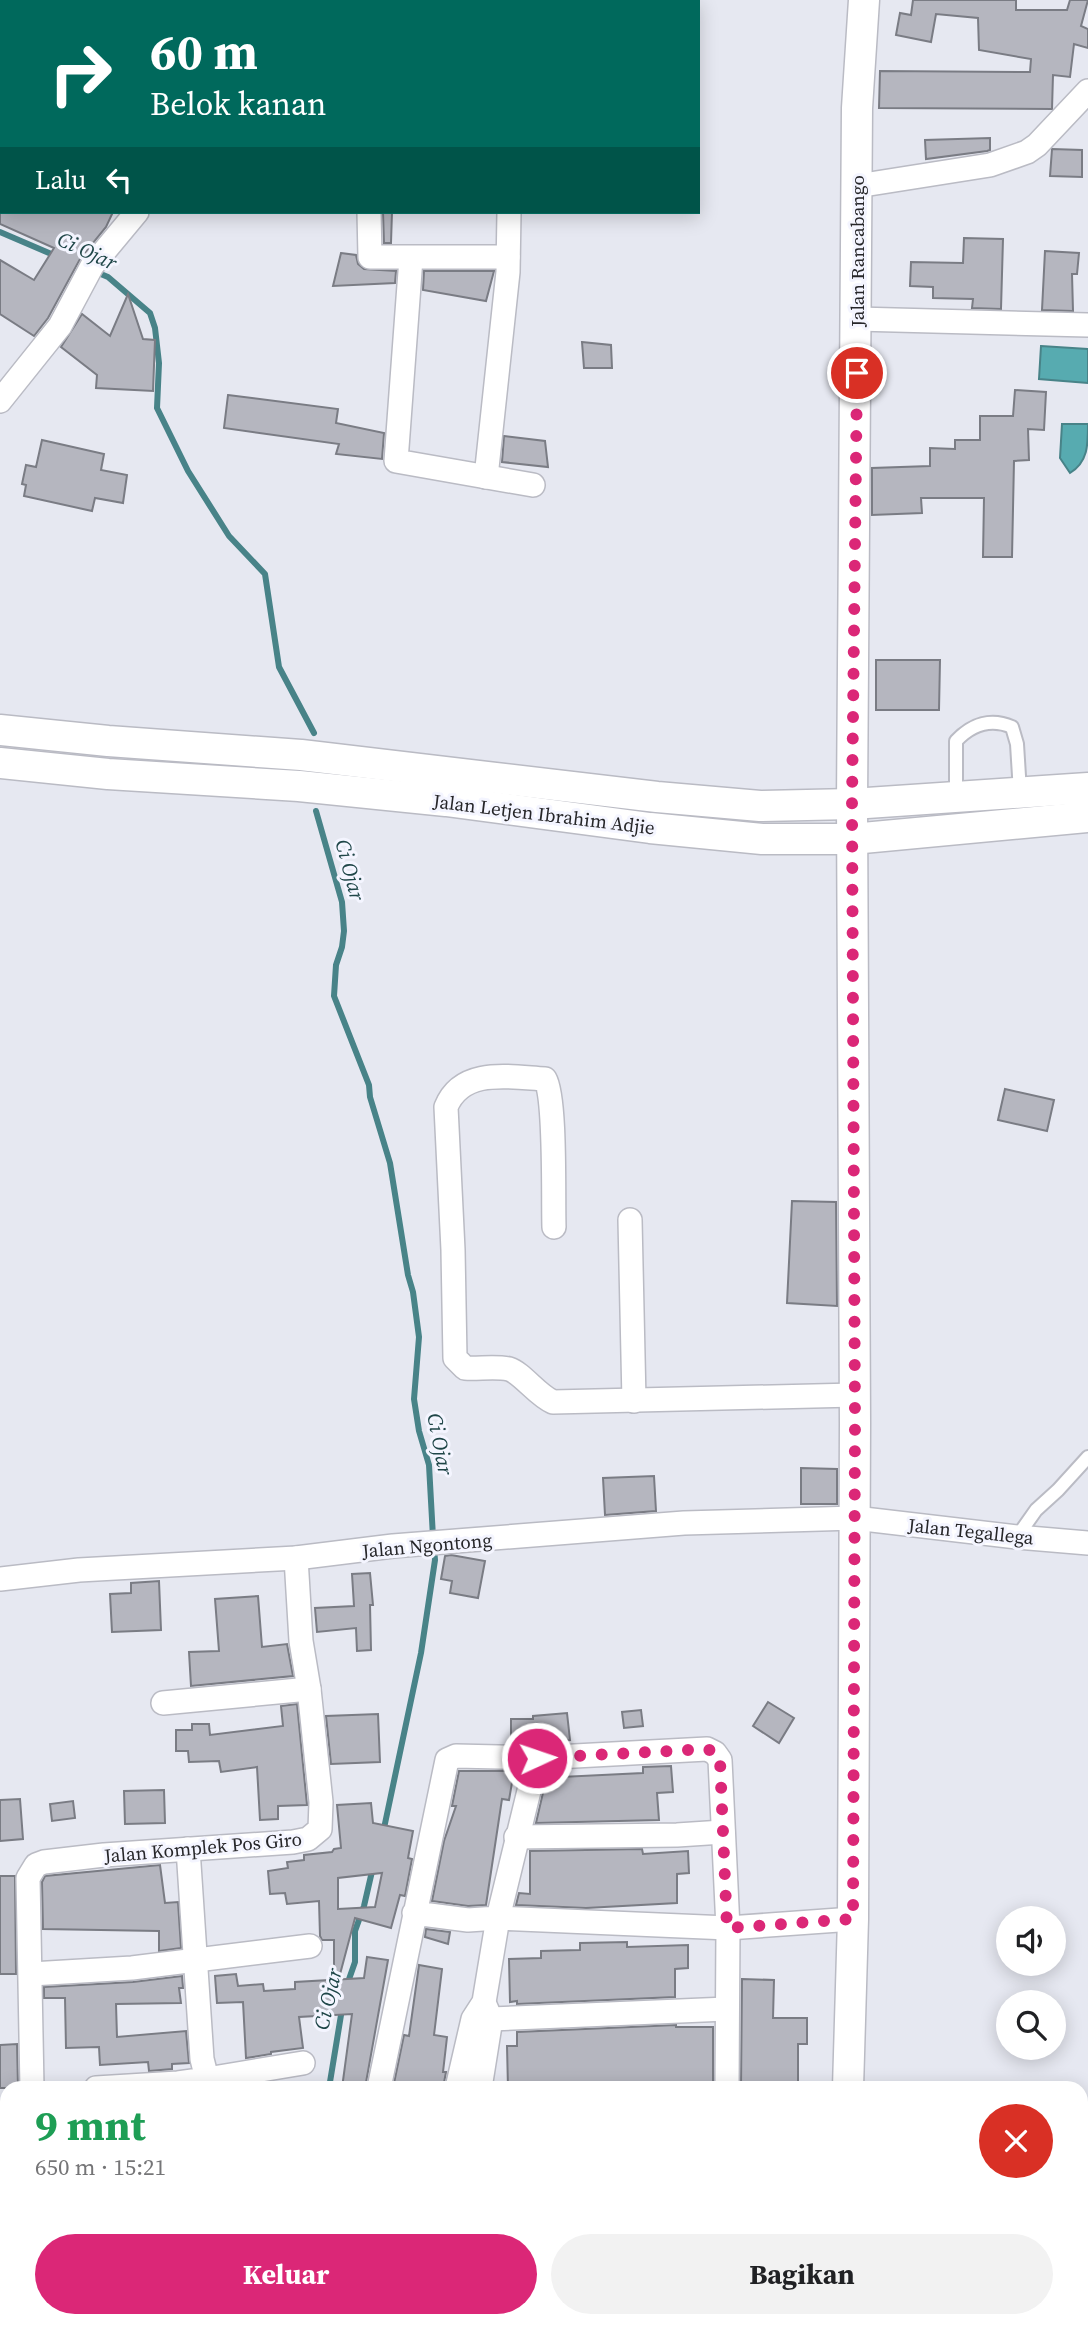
<!DOCTYPE html>
<html lang="id">
<head>
<meta charset="utf-8">
<style>
	body { margin:0; font-family:"Source Serif 4",serif; background:#f2f2f2; color:#202124; height:100vh; display:flex; flex-direction:column; font-size:26px; white-space:nowrap }
	* { box-sizing:border-box; margin:0 }
	p { font-size:23px; color:#757577 }
	.icon { flex:none; width:38px; height:38px; fill:none; stroke:currentColor; stroke-width:2; stroke-linecap:round; stroke-linejoin:round }
	.map { position:relative; flex:1; overflow:hidden }
	.panel { position:absolute; left:0px; top:2081px; width:1088px; height:247px; display:flex; flex-direction:column; background:#fff; border-radius:21px 21px 0 0; box-shadow:0 4px 18px #0003 }
	.panel>* { flex:none }
	.top-card { position:absolute; left:0px; top:0px; width:700px; height:214px; box-shadow:0 4px 18px #0003; background:#00695c; color:#fff; overflow:hidden }
	.fabs { position:absolute; left:996px; top:1906px; display:grid; gap:14px }
	.fabs a { display:grid; place-items:center; width:70px; height:70px; border-radius:50%; background:#fff; box-shadow:0 4px 18px #0003; font-size:35px }
	.pin { position:absolute; display:grid; place-items:center; width:60px; height:60px; color:#fff; margin:-30px; border:4px solid #fff; border-radius:50%; box-shadow:0 2px 7px #0007 }
	.me { position:absolute; width:77px; margin:-38px; rotate:87deg; stroke-linejoin:round; filter:drop-shadow(0 0 5px #0008) }
	.turn { display:flex; align-items:center; gap:24px; height:147px; padding:0 35px; font-size:32px }
	.turn .icon { width:91px; height:91px; stroke-width:2.5 }
	.turn b { display:block; font-size:49px; line-height:60px }
	.then { display:flex; align-items:center; height:66px; padding:0 35px; background:#0003; gap:14px; font-size:26px }
	.round { display:grid; place-items:center; flex:none; width:74px; height:74px; border-radius:37px; background:#f2f2f2 }
	.headline { display:flex; align-items:center; justify-content:space-between; height:119px; padding:0 35px }
	h1 { font-size:42px; font-weight:700; line-height:52px; color:#1e9e55 }
	.primary-button { display:flex; gap:14px; margin-top:auto; padding:14px 35px }
	.primary-button a { flex:1; height:80px; border-radius:42px; background:#db2777; color:#fff; font-size:28px; font-weight:700; line-height:80px; text-align:center }
	.primary-button a+a { background:#f2f2f2; color:#202124 }
	.map>svg:first-child { display:block }
	.water { fill:#57abb0; stroke:#488388; stroke-width:2 }
	.lines { fill:none; stroke-linecap:round; stroke-linejoin:round }
	.stream { stroke:#488388; stroke-width:6 }
	.building { fill:#b5b6bf; stroke:#7a7c84; stroke-width:2; fill-rule:evenodd }
	.service-casing { stroke:#babbc4; stroke-width:16 }
	.minor-casing { stroke:#babbc4; stroke-width:26 }
	.tertiary-casing { stroke:#babbc4; stroke-width:33 }
	.service { stroke:#fff; stroke-width:12 }
	.minor { stroke:#fff; stroke-width:23 }
	.tertiary { stroke:#fff; stroke-width:30 }
	.route { stroke:#db2777; stroke-width:12; stroke-dasharray:0 21.6 }
	.labels { text-anchor:middle; stroke-width:6; stroke-linejoin:round; paint-order:stroke }
	.street-label { font-size:19px; fill:#262629; stroke:#f4f5ff }
	.water-label { font-size:21px; font-style:italic; fill:#1f4648; stroke:#f4f5ff }
</style>
</head>
<body>
<div class="map">
<svg width="1088" height="2326" viewBox="0 0 1088 2326">
	<rect width="100%" height="100%" fill="#e6e8f1"/>
	<g class="water">
		<path d="M1041,346L1088,349V383L1039,379Z"/>
		<path d="M1062,424H1088C1088,445 1088,462 1070,473L1060,458Z"/>
	</g>
	<g class="lines">
		<g class="stream">
			<path d="M0,232L56,256"/>
			<path d="M96,272L108,277L150,313L155,328L159,363L157,408L188,471L229,536L265,574L279,667L314,733"/>
			<path d="M316,811L342,902L344,931L342,947L336,965L334,996L369,1085L370,1097L390,1163L408,1275L413,1292L419,1337L414,1399L419,1431L429,1465L433,1537"/>
			<path d="M383,1833L421,1653L435,1560L434,1548"/>
			<path d="M347,1985L355,1962V1931L364,1906L373,1867"/>
			<path d="M329,2088L342,2009"/>
			<path d="M281,2326L283,2320"/>
		</g>
	</g>
	<g class="building">
		<path d="M913,0H1016V10H1067L1070,0H1088L1081,26L1088,29V48L1074,44L1070,77L1053,75L1052,109L879,108L880,71L1030,72L1031,59L979,50L978,18L936,14L931,42L896,35L900,13L911,15Z"/>
		<path d="M990,138V150L987,151L926,159L925,140Z"/>
		<path d="M1052,149L1082,150V177L1050,176Z"/>
		<path d="M0,212H113L106,227L80,259L48,318L34,336L0,314V260L34,280L54,248L0,224Z"/>
		<path d="M383,212H392L391,243H384Z"/>
		<path d="M964,238L1003,239L1001,309L972,308L973,299L933,298V287L910,286L911,262L963,263Z"/>
		<path d="M1045,251L1079,253L1077,274H1072L1073,311L1042,310Z"/>
		<path d="M341,253L356,255L358,264L364,269L396,271L395,283L333,286Z"/>
		<path d="M424,271H494L486,301L423,290Z"/>
		<path d="M128,294L143,339L155,340L153,391L96,388L97,375L61,347L82,314L110,336Z"/>
		<path d="M582,342L611,345L612,368H584Z"/>
		<path d="M1015,390L1046,392L1044,430L1028,429L1029,460L1014,461L1012,557H983L984,498H921L922,513L872,515V468L930,466V448L955,449V440H980V416H1013Z"/>
		<path d="M228,395L338,409L336,423L384,433L382,459L336,454L339,444L224,428Z"/>
		<path d="M504,436L545,441L548,467L502,462Z"/>
		<path d="M42,440L104,454L101,470L127,475L123,503L95,498L92,511L24,496L26,485L22,484L26,465L36,467Z"/>
		<path d="M876,660H940L939,710H876Z"/>
		<path d="M1005,1089L1054,1100L1047,1131L998,1120Z"/>
		<path d="M792,1201L836,1202L837,1306L787,1303Z"/>
		<path d="M801,1468L837,1469V1504H801Z"/>
		<path d="M654,1476L656,1511L605,1515L603,1478Z"/>
		<path d="M451,1555L485,1561L478,1598L450,1593L452,1581L441,1579L445,1556Z"/>
		<path d="M370,1573L373,1605H370L371,1650L357,1651L356,1628L317,1632L315,1608L354,1606L352,1574Z"/>
		<path d="M159,1581L161,1630L112,1632L110,1594L131,1593V1583Z"/>
		<path d="M258,1596L262,1647L287,1644L293,1676L191,1686L189,1652L219,1651L215,1599Z"/>
		<path d="M768,1702L794,1718L779,1743L753,1726Z"/>
		<path d="M297,1704L307,1805L278,1806V1819L260,1820L257,1767L221,1772L219,1761L189,1762L188,1751H176V1730H192V1724H209L210,1735L283,1726L281,1706Z"/>
		<path d="M641,1710L643,1726L624,1728L622,1712Z"/>
		<path d="M567,1713L570,1740L558,1741V1743H511V1719H533V1716Z"/>
		<path d="M378,1714L380,1762L331,1764L326,1716Z"/>
		<path d="M671,1766L673,1792L657,1793L659,1820L536,1823L548,1771H560L561,1777L643,1773V1767Z"/>
		<path d="M459,1771H514L509,1800L502,1799L486,1905L468,1906L432,1901L444,1841L456,1806H452Z"/>
		<path d="M164,1790L165,1823L125,1824L124,1791Z"/>
		<path d="M20,1799L23,1839L0,1841V1800Z"/>
		<path d="M73,1801L75,1818L52,1821L50,1804Z"/>
		<path d="M371,1803L373,1823L413,1831L408,1858L412,1859L405,1896L400,1895L391,1928L355,1918L339,1978L334,1977V1940H322L320,1936L319,1901L287,1904L285,1893L270,1894L268,1871L288,1868L287,1862L304,1860V1855L332,1852L334,1849L341,1848L337,1805ZM382,1873L375,1907L338,1909V1878Z"/>
		<path d="M642,1849L643,1854L688,1851L689,1873L677,1874V1903L586,1908L516,1905L519,1893L530,1894V1851Z"/>
		<path d="M160,1865L165,1903L178,1902L181,1948L159,1951V1931L43,1929L42,1882L45,1876Z"/>
		<path d="M0,1876H15L16,1974H0Z"/>
		<path d="M426,1929L450,1932L448,1944L425,1937Z"/>
		<path d="M627,1942V1947L688,1945V1968L675,1969V1997L517,2004V2001L510,2002L509,1959L541,1958V1951L580,1950V1943Z"/>
		<path d="M367,1957L388,1960L365,2088H342L352,2014L299,2017L303,2048L271,2052V2054L246,2058L243,2002L217,2003L215,1976L236,1974L238,1986L263,1984L264,1991L295,1989V1982L364,1978Z"/>
		<path d="M419,1965L442,1969L434,2035L447,2037L443,2072H446L443,2088H393L404,2035L409,2036Z"/>
		<path d="M182,1976L183,1988H179L181,2003L116,2004L117,2037L186,2031L189,2063L172,2064V2069L149,2071L148,2062L100,2065L99,2047L66,2048L65,1998H44V1987L133,1982Z"/>
		<path d="M742,1979L774,1980L773,2018H807V2044H798V2088H741Z"/>
		<path d="M676,2025V2027H713V2088H635V2085L618,2084L508,2088L507,2046H517V2032Z"/>
		<path d="M17,2044L18,2088H0V2045Z"/>
	</g>
	<g class="lines">
		<defs>
			<g id="service">
				<path d="M0,142H2"/>
				<path d="M956,797V741C972,724 991,718 1012,727L1017,744L1020,792"/>
				<path d="M1017,1537L1036,1510L1058,1490L1088,1457"/>
			</g>
			<g id="minor">
				<path d="M380,0V2"/>
				<path d="M403,2L409,0"/>
				<path d="M515,2V0"/>
				<path d="M857,186L990,165L1027,152L1037,145L1088,91"/>
				<path d="M369,212L370,257H508"/>
				<path d="M411,258L396,461L533,485"/>
				<path d="M857,319L1088,325"/>
				<path d="M0,401L60,326L92,266L137,212"/>
				<path d="M486,477L508,272L509,212"/>
				<path d="M630,1220L634,1401"/>
				<path d="M554,1227C553,1199 556,1097 545,1079C510,1077 462,1067 446,1107L453,1250L455,1358L465,1368C478,1369 496,1366 509,1369C522,1373 537,1395 553,1402L855,1395"/>
				<path d="M0,1579L79,1570L296,1558L393,1546L684,1523L855,1518L1017,1537L1088,1543"/>
				<path d="M163,1703L309,1689"/>
				<path d="M537,1758L707,1749L715,1753L720,1760L728,1928L727,2088"/>
				<path d="M516,1837L677,1835L723,1832"/>
				<path d="M31,1974L132,1968L310,1946"/>
				<path d="M491,2019L727,2009"/>
				<path d="M207,2079L303,2063"/>
				<path d="M32,2088L28,1878L36,1865L44,1862L104,1855L293,1842L308,1839L320,1829L321,1802L309,1689L301,1641L296,1558"/>
				<path d="M96,2088L178,2083L207,2079L202,2059L188,1849"/>
				<path d="M379,2088L447,1760L456,1756L537,1758L498,1918L468,1920L414,1913"/>
				<path d="M457,2088L473,2019L484,2002L498,1918L728,1928L853,1919"/>
				<path d="M480,2088L491,2019L485,2005"/>
				<path d="M0,2124L7,2123"/>
				<path d="M0,2227H7"/>
				<path d="M743,2320L793,2326"/>
				<path d="M303,2326L305,2320"/>
				<path d="M467,2326L468,2320"/>
				<path d="M631,2326V2320"/>
			</g>
			<g id="tertiary">
				<path d="M0,730L108,741L301,755L657,797L760,806L852,804L1088,788"/>
				<path d="M0,763L108,774L299,786L446,801L650,828L762,839H852L1088,817"/>
				<path d="M848,2088L853,1919L855,1423L852,804L857,108L864,0"/>
				<path d="M841,2326V2320"/>
			</g>
		</defs>
		<use href="#service" class="service-casing"/>
		<use href="#minor" class="minor-casing"/>
		<use href="#tertiary" class="tertiary-casing"/>
		<use href="#service" class="service"/>
		<use href="#minor" class="minor"/>
		<use href="#tertiary" class="tertiary"/>
	</g>
	<g class="lines">
		<path class="route" d="M537,1758L707,1749L715,1752L720,1760L727,1928L853,1919L855,1423L852,804L857,373"/>
	</g>
	<g class="labels">
		<g class="street-label">
			<text transform="translate(857 251) rotate(-90)" y="7">Jalan Rancabango</text>
			<text transform="translate(544 814) rotate(7)" y="7">Jalan Letjen Ibrahim Adjie</text>
			<text transform="translate(971 1531) rotate(6)" y="7">Jalan Tegallega</text>
			<text transform="translate(427 1545) rotate(-5)" y="7">Jalan Ngontong</text>
			<text transform="translate(203 1847) rotate(-5)" y="7">Jalan Komplek Pos Giro</text>
		</g>
		<g class="water-label">
			<text transform="translate(87 251) rotate(25)" y="7">Ci Ojar</text>
			<text transform="translate(350 870) rotate(75)" y="7">Ci Ojar</text>
			<text transform="translate(440 1444) rotate(79)" y="7">Ci Ojar</text>
			<text transform="translate(328 1999) rotate(-77)" y="7">Ci Ojar</text>
		</g>
	</g>
</svg>
<div class="fabs">
<a><svg class="icon" aria-label="sound" viewBox="0 0 24 24"><path d="M4 9h4l5-4v14l-5-4H4zM17 9q2 3 0 6"/></svg></a>
<a><svg class="icon" aria-label="search" viewBox="0 0 24 24"><circle cx="10" cy="10" r="6"/><path d="M15 15l6 6"/></svg></a>
</div>
<div class="pin" style="left:857px;top:373px;background:#d93025"><svg class="icon" aria-label="arrive" viewBox="0 0 24 24"><path d="M6 21V4h12l-3 4 3 4H6"/></svg></div>
<svg class="me" style="left:537px;top:1758px" viewBox="-20 -20 40 40"><circle r="17" fill="#db2777" stroke="#fff" stroke-width="3"/><path d="M0-11L8 9 0 5-8 9z" fill="#fff"/></svg>
<div class="top-card">
<div class="turn"><svg class="icon" aria-label="right" viewBox="0 0 24 24"><path d="M7 20v-9h11M14 6l5 5-5 5"/></svg><div><b>60 m</b>Belok kanan</div></div>
<div class="then">Lalu<svg class="icon" aria-label="left" viewBox="0 0 24 24"><path d="M17 20v-9H6M10 6l-5 5 5 5"/></svg></div>
</div>
<section class="panel">
<div class="headline"><div><h1>9 mnt</h1><p>650 m · 15:21</p></div><a class="round" style="background:#d93025;color:#fff"><svg class="icon" aria-label="close" viewBox="0 0 24 24"><path d="M6 6l12 12M18 6L6 18"/></svg></a></div>
<div class="primary-button"><a>Keluar</a><a>Bagikan</a></div>
</section>
</div>
</body>
</html>
